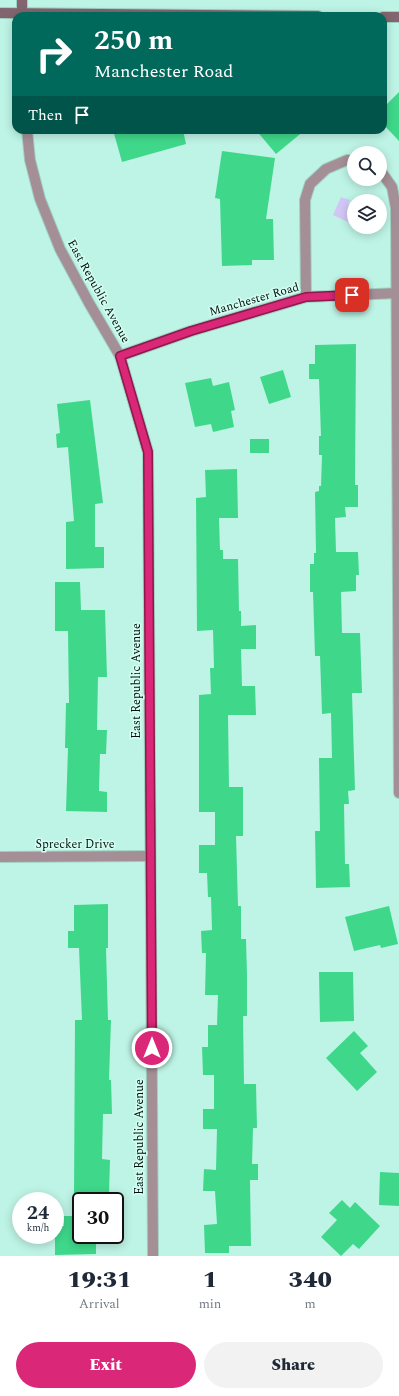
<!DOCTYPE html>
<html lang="en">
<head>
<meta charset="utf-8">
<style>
	body { margin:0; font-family:Spectral,serif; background:#f2f2f3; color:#1f2937; height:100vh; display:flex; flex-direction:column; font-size:15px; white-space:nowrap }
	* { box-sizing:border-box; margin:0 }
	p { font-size:13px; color:#747a83 }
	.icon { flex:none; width:22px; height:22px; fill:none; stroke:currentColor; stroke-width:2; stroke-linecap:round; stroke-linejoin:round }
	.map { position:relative; height:1256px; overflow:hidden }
	.drawer { display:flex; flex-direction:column; background:#fff; flex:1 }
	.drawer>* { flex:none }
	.hud { position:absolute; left:12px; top:12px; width:375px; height:122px; border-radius:12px; box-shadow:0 2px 10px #0003; background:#00695c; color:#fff; overflow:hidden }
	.fabs { position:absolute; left:347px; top:146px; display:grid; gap:8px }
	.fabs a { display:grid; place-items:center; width:40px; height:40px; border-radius:50%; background:#fff; box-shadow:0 2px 10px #0003; font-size:20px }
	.speed { position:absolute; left:12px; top:1192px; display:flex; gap:8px; font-size:20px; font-weight:700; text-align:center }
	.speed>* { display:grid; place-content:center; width:52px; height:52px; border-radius:50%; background:#fff; box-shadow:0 2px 10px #0003; line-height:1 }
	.speed small { font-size:10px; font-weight:400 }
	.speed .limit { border:2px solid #111; border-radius:6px; background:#fff; color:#111 }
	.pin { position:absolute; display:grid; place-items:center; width:34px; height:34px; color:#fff; margin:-17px; border-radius:8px; box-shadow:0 2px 6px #0006 }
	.me { position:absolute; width:44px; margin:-22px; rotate:0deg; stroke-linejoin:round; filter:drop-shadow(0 0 3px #0008) }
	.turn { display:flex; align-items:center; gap:14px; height:84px; padding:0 16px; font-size:18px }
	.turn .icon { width:52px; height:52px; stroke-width:2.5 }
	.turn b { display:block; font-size:28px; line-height:34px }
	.then { display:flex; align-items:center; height:38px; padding:0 16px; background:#0003; gap:8px; font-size:15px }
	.eta { display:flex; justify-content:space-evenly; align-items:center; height:68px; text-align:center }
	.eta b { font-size:24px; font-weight:800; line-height:28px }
	.action { display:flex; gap:8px; margin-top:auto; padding:8px 16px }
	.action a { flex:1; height:46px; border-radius:24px; background:#db2777; color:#fff; font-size:16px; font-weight:800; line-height:46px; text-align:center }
	.action a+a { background:#f2f2f3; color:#1f2937 }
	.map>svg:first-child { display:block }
	.water { fill:#d2c6f6 }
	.building { fill:#3fd88b }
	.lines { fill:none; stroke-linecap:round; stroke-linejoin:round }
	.street-casing { stroke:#a0d0c2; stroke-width:12 }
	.secondary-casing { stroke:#a0d0c2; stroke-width:12 }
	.street { stroke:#a48f96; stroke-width:10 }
	.secondary { stroke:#82656f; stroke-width:10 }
	.route-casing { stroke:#8e194d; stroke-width:10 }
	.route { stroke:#db2777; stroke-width:7 }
	.labels { text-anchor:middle; stroke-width:3; stroke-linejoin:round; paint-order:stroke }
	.street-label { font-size:12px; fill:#00110d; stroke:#d4fef2 }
</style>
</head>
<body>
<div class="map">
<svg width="399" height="1256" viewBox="0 0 399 1256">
	<rect width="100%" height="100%" fill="#bef4e5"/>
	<path class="water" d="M341,197L350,200L348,204L354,207V225L333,215Z"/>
	<g class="building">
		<path d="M399,92V141L383,124V108Z"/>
		<path d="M113,130H183L186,144L122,162Z"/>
		<path d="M256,130H305L276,154Z"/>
		<path d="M222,151L275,158L266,219H273L274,260H252V265L222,266L220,199L215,198Z"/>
		<path d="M356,344L355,485H358V507H345L346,517L335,518L336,552H358L359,575H356V591L341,592L342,633H360L362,693H352L355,790L348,791L349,804H344L345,864H349L350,887L316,888L315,831H320L319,758H332L331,713L322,714L320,656H315L313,592H310V564H314V553H316L315,492L319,491V486H321L322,455H319V436H321L319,379H309V364H315V345Z"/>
		<path d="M283,370L291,397L269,404L260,377Z"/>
		<path d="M211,378L213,386L229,382L235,410L231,411L234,427L213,432L211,424L195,427L185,383Z"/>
		<path d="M90,400L103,503L95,504V547H104V568L66,569V522L74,521L68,447L57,448L56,434L60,433L57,404Z"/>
		<rect x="250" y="439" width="19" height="14"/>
		<path d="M237,469L238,518H219L220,550H223V559H238L239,611H241V626L256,625V649H241L242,686H255L256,715H228L229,787H243V836H236L238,906H241V939H246L247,975V1016H243L244,1084H256L257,1128H253L252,1164H258V1180H250L251,1246H229V1253H205L204,1225L217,1224L215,1191H203L204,1169L216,1170L217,1129H203V1109H214V1075H203L202,1047H208V1025H217L218,995H205L206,953H202L201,931L212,930L211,897H208L207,873H199V845H215V812H199V695L211,694L210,668H214L213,630L197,631L196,498L206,497L205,470Z"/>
		<path d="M55,582H80L81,610H105L107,677H98L97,730H107L106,754H100L99,791L107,792V812L66,811L68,748H65L66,703H69L68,631H55Z"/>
		<path d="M108,904V948H106L108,1020H111L109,1080H111L112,1114H103L102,1159L110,1160L109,1195L74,1194L75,1020H82L79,948H68V931H74V905Z"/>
		<path d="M389,906L398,944L381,948L380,945L354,951L345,917Z"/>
		<path d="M319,972H353L354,1021L320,1022Z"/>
		<path d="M354,1031L368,1046L360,1053L377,1072L357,1091L326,1058Z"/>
		<path d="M380,1172L399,1173V1206L379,1205Z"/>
		<path d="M342,1200L350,1208L355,1202L380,1226L359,1249L353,1244L341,1256L321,1237L337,1220L329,1213Z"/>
		<path d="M63,1216H81V1235H96V1254L55,1255V1226H64Z"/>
	</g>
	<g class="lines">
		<defs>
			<g id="street">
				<path d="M27,130L30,160L40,199L60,249L89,303L120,356L148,452L153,1256"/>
				<path d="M380,170L392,187L396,208L399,793"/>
				<path d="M306,297L305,200L310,184L326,169L347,160L354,161"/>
				<path d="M120,356L191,331L306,297L399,293"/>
				<path d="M0,857L150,856"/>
			</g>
			<g id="secondary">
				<path d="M0,13L318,16"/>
				<path d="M22,13V0"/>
				<path d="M383,17H399"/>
			</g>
		</defs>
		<use href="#street" class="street-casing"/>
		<use href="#secondary" class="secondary-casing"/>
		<use href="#street" class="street"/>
		<use href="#secondary" class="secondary"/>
	</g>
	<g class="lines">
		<defs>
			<path id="route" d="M152,1048L148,452L120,356L191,331L306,297L352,295"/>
		</defs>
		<use href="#route" class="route-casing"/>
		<use href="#route" class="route"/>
	</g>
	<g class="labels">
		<g class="street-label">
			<text transform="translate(99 291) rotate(61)" y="4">East Republic Avenue</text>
			<text transform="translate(254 299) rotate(-16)" y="4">Manchester Road</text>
			<text transform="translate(136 681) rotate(-90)" y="4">East Republic Avenue</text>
			<text x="75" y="848">Sprecker Drive</text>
			<text transform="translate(139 1137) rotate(-90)" y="4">East Republic Avenue</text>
		</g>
	</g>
</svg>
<div class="fabs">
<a><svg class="icon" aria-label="search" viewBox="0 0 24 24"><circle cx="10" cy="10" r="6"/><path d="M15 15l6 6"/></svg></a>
<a><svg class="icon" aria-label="layers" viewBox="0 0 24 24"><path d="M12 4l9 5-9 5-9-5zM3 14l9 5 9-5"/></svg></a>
</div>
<div class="speed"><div>24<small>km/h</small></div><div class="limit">30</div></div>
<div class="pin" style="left:352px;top:295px;background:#d93025"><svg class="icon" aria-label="arrive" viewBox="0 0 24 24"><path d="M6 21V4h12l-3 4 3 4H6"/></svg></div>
<svg class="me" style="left:152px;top:1048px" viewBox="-20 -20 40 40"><circle r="17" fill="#db2777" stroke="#fff" stroke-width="3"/><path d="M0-11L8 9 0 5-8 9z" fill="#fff"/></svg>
<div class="hud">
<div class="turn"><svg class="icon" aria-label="right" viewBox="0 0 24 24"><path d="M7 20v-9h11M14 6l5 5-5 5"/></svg><div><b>250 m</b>Manchester Road</div></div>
<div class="then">Then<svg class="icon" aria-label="arrive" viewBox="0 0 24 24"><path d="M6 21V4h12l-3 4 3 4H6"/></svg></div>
</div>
</div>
<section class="drawer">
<div class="eta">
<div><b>19:31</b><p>Arrival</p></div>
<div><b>1</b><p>min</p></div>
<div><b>340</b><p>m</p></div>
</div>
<div class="action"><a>Exit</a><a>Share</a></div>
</section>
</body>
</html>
